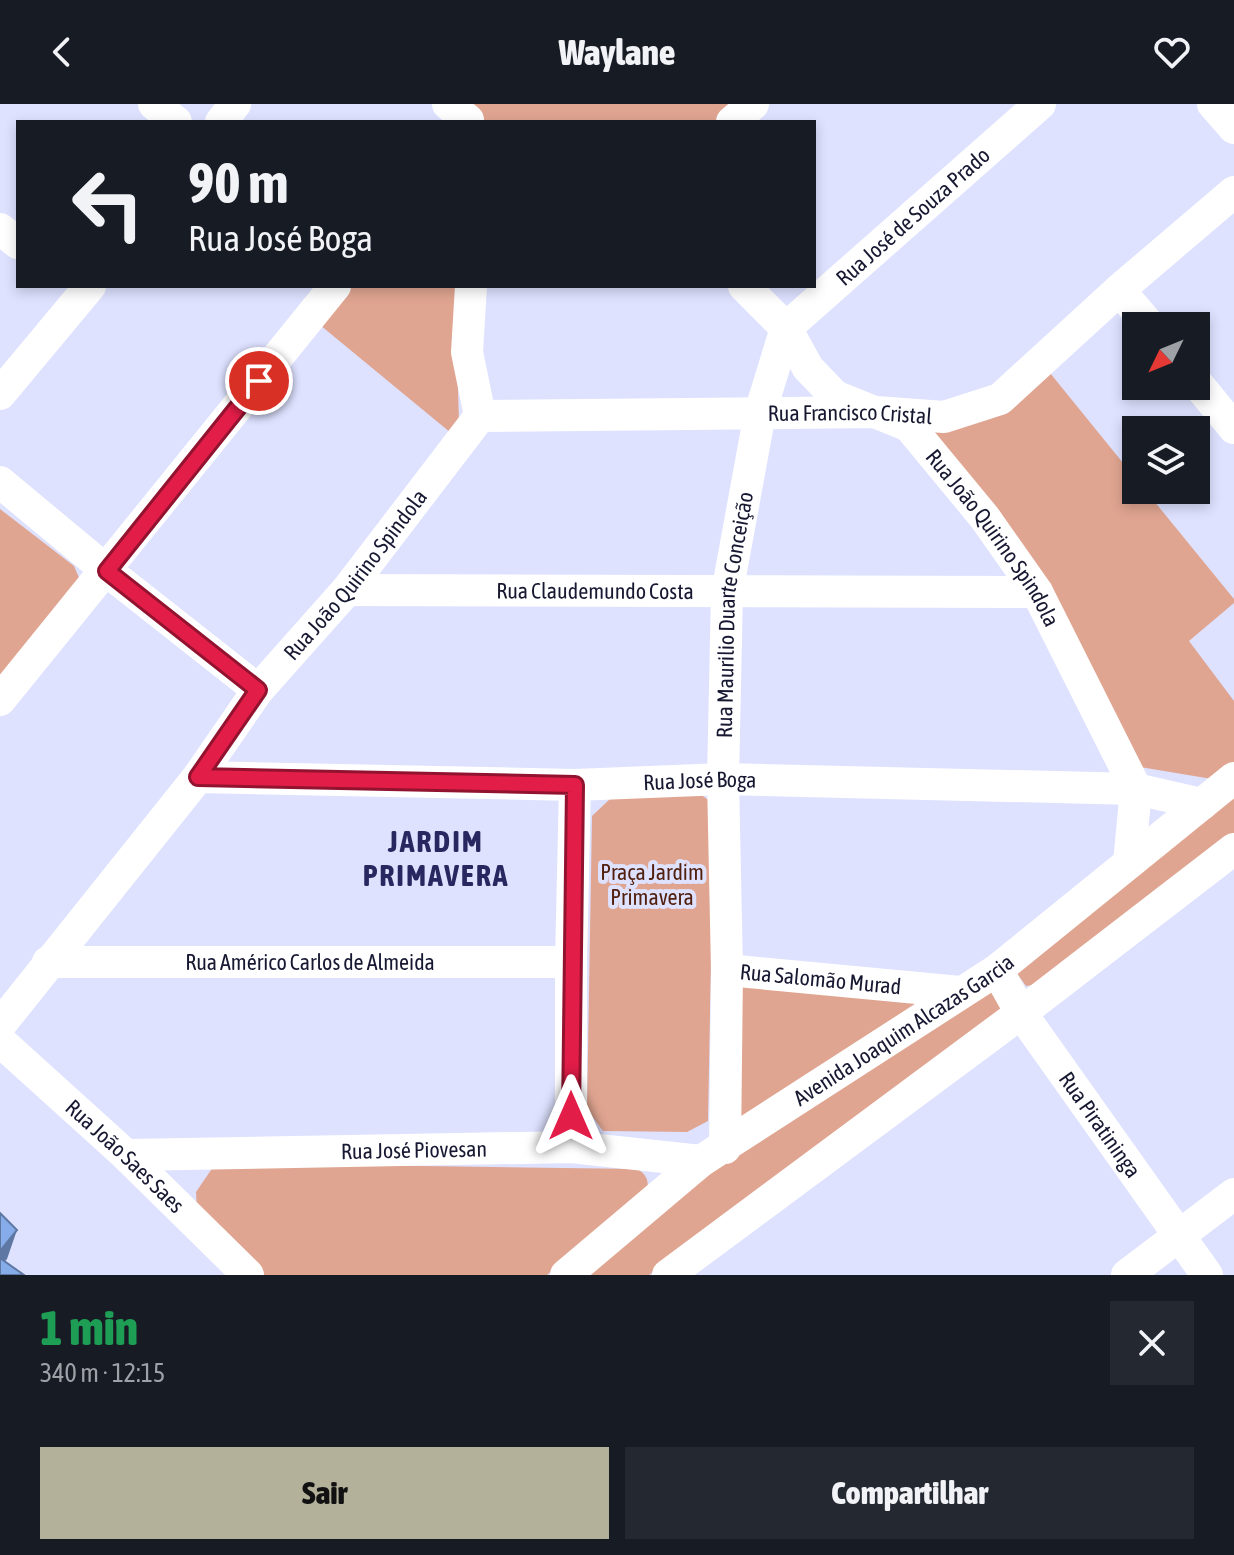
<!DOCTYPE html>
<html lang="pt">
<head>
<meta charset="utf-8">
<style>
	body { margin:0; font-family:"Asap Condensed",sans-serif; background:#242831; color:#f1f3f6; height:100vh; display:flex; flex-direction:column; font-size:30px; white-space:nowrap }
	* { box-sizing:border-box; margin:0 }
	p { font-size:26px; color:#9ea1a6 }
	.icon { flex:none; width:44px; height:44px; fill:none; stroke:currentColor; stroke-width:2; stroke-linecap:round; stroke-linejoin:round }
	.map { position:relative; height:1171px; overflow:hidden }
	.drawer { display:flex; flex-direction:column; background:#171b24; flex:1 }
	.drawer>* { flex:none }
	.guide { position:absolute; left:16px; top:16px; width:800px; height:168px; border-radius:0px; box-shadow:0 4px 12px #0003; background:#171b24; color:#f1f3f6; overflow:hidden }
	.needle { width:52px; rotate:227deg }
	.fabs { position:absolute; left:1122px; top:208px; display:grid; gap:16px }
	.fabs a { display:grid; place-items:center; width:88px; height:88px; border-radius:0px; background:#171b24; box-shadow:0 4px 12px #0003; font-size:40px }
	.pin { position:absolute; display:grid; place-items:center; width:68px; height:68px; color:#fff; margin:-34px; border:4px solid #fff; border-radius:50%; box-shadow:0 2px 8px #0007 }
	.me { position:absolute; width:88px; margin:-44px; rotate:0deg; stroke-linejoin:round; filter:drop-shadow(0 0 6px #0008) }
	.turn { display:flex; align-items:center; gap:28px; height:168px; padding:0 40px; font-size:36px }
	.turn .icon { width:104px; height:104px; stroke-width:2.5 }
	.turn b { display:block; font-size:56px; line-height:68px }
	.round { display:grid; place-items:center; flex:none; width:84px; height:84px; border-radius:0px; background:#242831 }
	.summary { display:flex; align-items:center; justify-content:space-between; height:136px; padding:0 40px }
	h1 { font-size:48px; font-weight:800; line-height:60px; color:#1e9e55 }
	.button { display:flex; gap:16px; margin-top:auto; padding:16px 40px }
	.button a { flex:1; height:92px; border-radius:0px; background:#b4b19b; color:#111; font-size:32px; font-weight:800; line-height:92px; text-align:center }
	.button a+a { background:#242831; color:#f1f3f6 }
	header { display:flex; justify-content:space-between; align-items:center; height:104px; padding:0 40px; background:#171b24; font-size:36px; font-weight:800 }
	.map>svg:first-child { display:block }
	.green { fill:#e0a591 }
	.lines { fill:none; stroke-linecap:round; stroke-linejoin:round }
	.minor { stroke:#fff; stroke-width:32 }
	.shaded-wall { fill:#5e78a3 }
	.building { fill:#86ace9; stroke:#5e78a3; stroke-width:2 }
	.route-casing { stroke:#92132f; stroke-width:20 }
	.route { stroke:#e11d48; stroke-width:14 }
	.labels { text-anchor:middle; stroke-width:8; stroke-linejoin:round; paint-order:stroke }
	.street-label { font-size:22px; fill:#171832; stroke:#dee2ff }
	.park-label { font-size:22px; fill:#52200e; stroke:#dee2ff }
	.district-label { font-size:30px; font-weight:bold; letter-spacing:2px; fill:#282760; stroke:#dee2ff }
</style>
</head>
<body>
<header><svg class="icon" aria-label="back" viewBox="0 0 24 24"><path d="M15 5l-7 7 7 7"/></svg>Waylane<svg class="icon" aria-label="heart" viewBox="0 0 24 24"><path d="M12 20l-8-8c-3-5 5-10 8-4 3-6 11-1 8 4z"/></svg></header>
<div class="map">
<svg width="1234" height="1171" viewBox="0 0 1234 1171">
	<rect width="100%" height="100%" fill="#dee2ff"/>
	<g class="green">
		<path d="M468,0H737L717,18H479Z"/>
		<path d="M351,182H464L457,248L459,319L451,329L320,221Z"/>
		<path d="M1046,264L1136,375V386H1145L1234,495V499L1189,537L1234,597V660L1212,675L1140,663L928,319Z"/>
		<path d="M0,405L74,462L80,476L0,575Z"/>
		<path d="M1234,689V732L1033,881L1026,882L1016,868Z"/>
		<path d="M700,690L714,700L708,1017L687,1028L603,1027L587,1005L592,712L611,694Z"/>
		<path d="M746,879L909,897L917,901L744,1021L736,1006L737,886Z"/>
		<path d="M991,888L1001,903L996,913L649,1171H585L730,1053Z"/>
		<path d="M221,1059L638,1065C647,1072 649,1076 647,1088L547,1171H262L197,1107L196,1088L211,1066Z"/>
	</g>
	<g class="lines">
		<g class="minor">
			<path d="M154,0L176,18"/>
			<path d="M448,0L468,16L467,18"/>
			<path d="M1213,0L1234,24"/>
			<path d="M221,18L235,0"/>
			<path d="M732,18L753,0"/>
			<path d="M0,125L18,139"/>
			<path id="s1" d="M744,182L786,224L808,264L835,292L909,322L985,414L1037,488L1136,685L1129,759"/>
			<path d="M1119,186L1150,222"/>
			<path d="M1196,278L1234,324"/>
			<path d="M0,290L90,182"/>
			<path id="s2" d="M480,312L876,308L944,313L1000,295L1119,186L1234,88"/>
			<path d="M0,378L107,467L258,586"/>
			<path id="s3" d="M347,486L1037,488"/>
			<path d="M0,596L335,182"/>
			<path id="s4" d="M198,673L575,681L723,675L1136,685L1202,700"/>
			<path id="s5" d="M48,858H571"/>
			<path id="s6" d="M727,866L960,888"/>
			<path id="s7" d="M997,866L1021,909L1207,1171"/>
			<path id="s8" d="M0,921L198,673L258,586L347,486L480,312L467,248L471,182"/>
			<path id="s9" d="M0,937L126,1051L248,1171"/>
			<path d="M571,1043V858L575,681"/>
			<path id="s10" d="M725,1044L727,866L723,675L727,489L760,309L786,224L1040,0"/>
			<path id="s11" d="M126,1051L571,1043L701,1057"/>
			<path id="s12" d="M566,1171L701,1057L997,866L1234,674"/>
			<path d="M668,1171L1021,909L1234,745"/>
			<path d="M1127,1171L1234,1090"/>
		</g>
	</g>
	<path class="shaded-wall" d="M17,1126L7,1155L0,1163V1147Z"/>
	<g class="building">
		<path d="M0,1109L17,1126L0,1147Z"/>
		<path d="M0,1154L24,1171H0Z"/>
	</g>
	<g class="lines">
		<defs>
			<path id="route" d="M259,277L107,467L258,586L198,673L575,681L571,1012"/>
		</defs>
		<use href="#route" class="route-casing"/>
		<use href="#route" class="route"/>
	</g>
	<g class="labels">
		<g class="street-label">
			<text dy="8" stroke="none"><textPath href="#s10" startOffset="996">Rua José de Souza Prado</textPath></text>
			<text dy="8" stroke="none"><textPath href="#s2" startOffset="370">Rua Francisco Cristal</textPath></text>
			<text dy="8" stroke="none"><textPath href="#s1" startOffset="364">Rua João Quirino Spindola</textPath></text>
			<text dy="8" stroke="none"><textPath href="#s8" startOffset="574">Rua João Quirino Spindola</textPath></text>
			<text dy="8" stroke="none"><textPath href="#s3" startOffset="248">Rua Claudemundo Costa</textPath></text>
			<text dy="8" stroke="none"><textPath href="#s10" startOffset="534">Rua Maurilio Duarte Conceição</textPath></text>
			<text dy="8" stroke="none"><textPath href="#s4" startOffset="502">Rua José Boga</textPath></text>
			<text dy="8" stroke="none"><textPath href="#s5" startOffset="262">Rua Américo Carlos de Almeida</textPath></text>
			<text dy="8" stroke="none"><textPath href="#s6" startOffset="94">Rua Salomão Murad</textPath></text>
			<text dy="8" stroke="none"><textPath href="#s12" startOffset="418">Avenida Joaquim Alcazas Garcia</textPath></text>
			<text dy="8" stroke="none"><textPath href="#s7" startOffset="186">Rua Piratininga</textPath></text>
			<text dy="8" stroke="none"><textPath href="#s11" startOffset="288">Rua José Piovesan</textPath></text>
			<text dy="8" stroke="none"><textPath href="#s9" startOffset="170">Rua João Saes Saes</textPath></text>
		</g>
		<g class="park-label">
			<text x="652" y="776">Praça Jardim<tspan x="652" dy="25">Primavera</tspan></text>
		</g>
		<g class="district-label">
			<text x="436" y="748">JARDIM<tspan x="436" dy="34">PRIMAVERA</tspan></text>
		</g>
	</g>
</svg>
<div class="fabs">
<a><svg class="needle" viewBox="-14 -14 28 28"><path d="M0-13l5 13h-10z" fill="#e53935"/><path d="M0 13l5-13h-10z" fill="#9ea1a6"/></svg></a>
<a><svg class="icon" aria-label="layers" viewBox="0 0 24 24"><path d="M12 4l9 5-9 5-9-5zM3 14l9 5 9-5"/></svg></a>
</div>
<div class="pin" style="left:259px;top:277px;background:#d93025"><svg class="icon" aria-label="arrive" viewBox="0 0 24 24"><path d="M6 21V4h12l-3 4 3 4H6"/></svg></div>
<svg class="me" style="left:571px;top:1012px" viewBox="-20 -20 40 40"><path d="M0-17L14 15 0 8-14 15z" fill="#e11d48" stroke="#fff" stroke-width="4"/></svg>
<div class="guide">
<div class="turn"><svg class="icon" aria-label="left" viewBox="0 0 24 24"><path d="M17 20v-9H6M10 6l-5 5 5 5"/></svg><div><b>90 m</b>Rua José Boga</div></div>
</div>
</div>
<section class="drawer">
<div class="summary"><div><h1>1 min</h1><p>340 m · 12:15</p></div><a class="round"><svg class="icon" aria-label="close" viewBox="0 0 24 24"><path d="M6 6l12 12M18 6L6 18"/></svg></a></div>
<div class="button"><a>Sair</a><a>Compartilhar</a></div>
</section>
</body>
</html>
